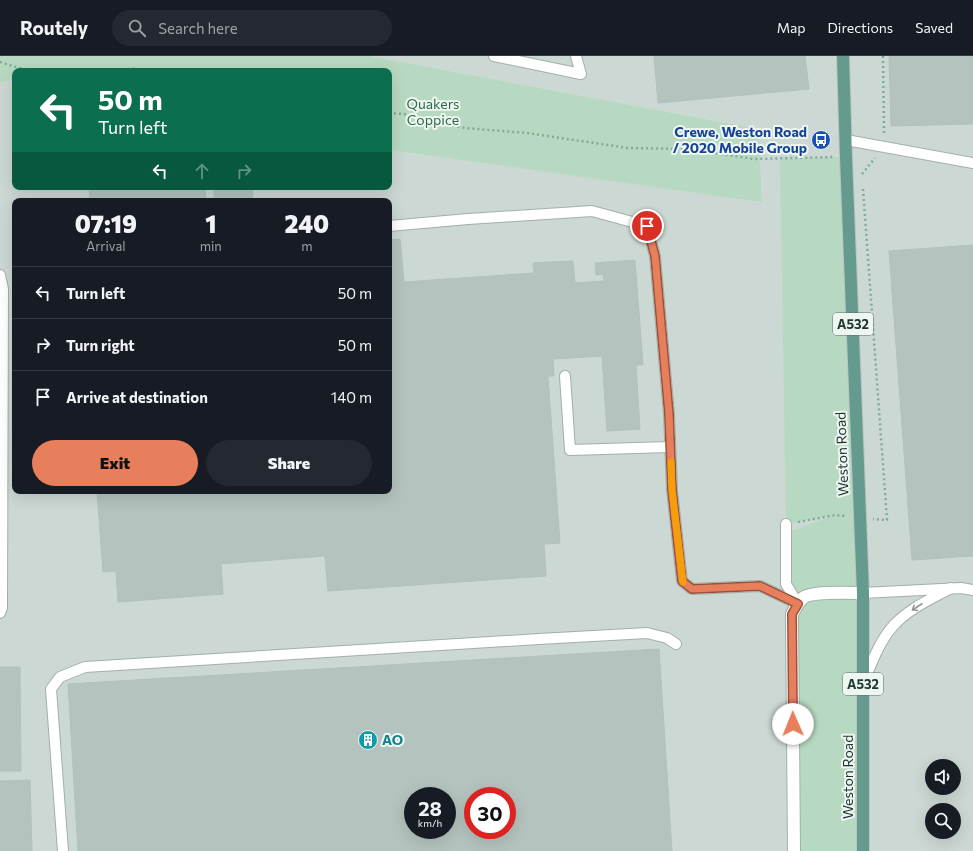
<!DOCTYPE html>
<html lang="en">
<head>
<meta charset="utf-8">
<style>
	body { margin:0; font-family:Commissioner,sans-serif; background:#242831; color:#f1f3f6; height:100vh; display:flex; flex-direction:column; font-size:15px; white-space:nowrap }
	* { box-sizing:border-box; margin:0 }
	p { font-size:13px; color:#9ea1a6 }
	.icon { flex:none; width:22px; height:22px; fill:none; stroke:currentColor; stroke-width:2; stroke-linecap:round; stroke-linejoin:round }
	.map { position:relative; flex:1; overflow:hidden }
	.sheet { position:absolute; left:12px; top:142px; width:380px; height:296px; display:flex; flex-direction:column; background:#171b24; border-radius:8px; box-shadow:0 4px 16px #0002 }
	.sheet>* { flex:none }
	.hud { position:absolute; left:12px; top:12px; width:380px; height:122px; border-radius:8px; box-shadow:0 4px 16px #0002; background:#0b6e4f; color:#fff; overflow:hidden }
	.controls { position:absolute; left:925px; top:703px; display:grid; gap:8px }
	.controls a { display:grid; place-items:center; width:36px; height:36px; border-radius:50%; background:#171b24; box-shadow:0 4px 16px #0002; font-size:20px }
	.speed { position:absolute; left:404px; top:731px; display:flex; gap:8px; font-size:20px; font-weight:700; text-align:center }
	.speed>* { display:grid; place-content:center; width:52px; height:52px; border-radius:50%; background:#171b24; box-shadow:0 4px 16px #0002; line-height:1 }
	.speed small { font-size:10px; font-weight:400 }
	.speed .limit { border:6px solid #d22; background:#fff; color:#111 }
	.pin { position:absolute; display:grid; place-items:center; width:34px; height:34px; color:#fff; margin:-17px; border:2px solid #fff; border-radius:50%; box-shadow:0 1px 4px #0007 }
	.me { position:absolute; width:44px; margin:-22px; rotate:359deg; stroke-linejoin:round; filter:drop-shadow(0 0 3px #0008) }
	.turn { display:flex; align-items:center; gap:14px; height:84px; padding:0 20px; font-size:18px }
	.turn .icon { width:52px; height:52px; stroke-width:2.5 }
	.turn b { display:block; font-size:28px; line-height:34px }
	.lanes { display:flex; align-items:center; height:38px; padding:0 20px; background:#0003; justify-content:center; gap:20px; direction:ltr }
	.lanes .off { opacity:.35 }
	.eta { display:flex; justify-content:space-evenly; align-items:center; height:68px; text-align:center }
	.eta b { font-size:24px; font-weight:800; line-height:28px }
	.cta { display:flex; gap:8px; margin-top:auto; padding:8px 20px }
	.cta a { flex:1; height:46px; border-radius:24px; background:#e87f5c; color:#111; font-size:16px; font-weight:800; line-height:46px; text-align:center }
	.cta a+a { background:#242831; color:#f1f3f6 }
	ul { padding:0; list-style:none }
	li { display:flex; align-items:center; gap:12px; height:52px; padding:0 20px; border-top:1px solid #363941 }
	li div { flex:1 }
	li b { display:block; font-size:15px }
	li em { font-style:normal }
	header { display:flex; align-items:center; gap:24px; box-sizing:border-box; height:56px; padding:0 20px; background:#171b24; border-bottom:1px solid #363941 }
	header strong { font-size:19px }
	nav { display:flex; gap:22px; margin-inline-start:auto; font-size:14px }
	.search { width:280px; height:36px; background:#242831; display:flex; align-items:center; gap:10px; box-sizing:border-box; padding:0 14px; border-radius:22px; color:#9ea1a6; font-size:15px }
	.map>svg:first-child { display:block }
	.built { fill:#ccd8d3; fill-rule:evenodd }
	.green { fill:#b8d9c1 }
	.building { fill:#b4c3bd; stroke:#b1c1bb; fill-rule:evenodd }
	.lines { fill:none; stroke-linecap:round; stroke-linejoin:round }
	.service-casing { stroke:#a2afab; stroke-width:12 }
	.minor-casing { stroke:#a2afab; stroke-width:14 }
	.primary-casing { stroke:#bcc3c1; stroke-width:14 }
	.path { stroke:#80aa9d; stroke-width:2.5; stroke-dasharray:2 3; stroke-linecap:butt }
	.service { stroke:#fff; stroke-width:10 }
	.minor { stroke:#fff; stroke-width:12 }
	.primary { stroke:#659b8e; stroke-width:12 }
	.oneway { stroke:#909b98 }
	.route-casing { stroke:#97533c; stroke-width:10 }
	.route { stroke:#e87f5c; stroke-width:7 }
	.slow { stroke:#f59e0b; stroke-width:7 }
	.labels { text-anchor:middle; stroke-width:4; stroke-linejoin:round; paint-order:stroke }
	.shield { fill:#eef6f2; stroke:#5e706b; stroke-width:1 }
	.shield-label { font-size:13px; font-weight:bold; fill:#213731 }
	.park-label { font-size:14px; fill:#2e6b46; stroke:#eef6f2 }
	.transit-label { font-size:14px; font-weight:bold; fill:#164399; stroke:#eef6f2; text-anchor:end }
	.street-label { font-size:14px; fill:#213731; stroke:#eef6f2 }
	.culture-label { font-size:14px; font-weight:bold; fill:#0d838f; stroke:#eef6f2; text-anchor:start }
</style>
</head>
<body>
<header>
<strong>Routely</strong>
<div class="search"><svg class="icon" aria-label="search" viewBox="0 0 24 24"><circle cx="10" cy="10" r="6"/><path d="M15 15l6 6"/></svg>Search here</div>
<nav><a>Map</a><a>Directions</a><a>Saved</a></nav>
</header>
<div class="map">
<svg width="973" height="795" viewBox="0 0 973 795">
	<rect width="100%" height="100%" fill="#dee8e4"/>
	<path class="built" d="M370,0H973V795H0V27L15,23V131H389V94L762,145L759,73ZM15,145H389V435H15ZM932,710H954V732H932ZM413,740H447V774H413ZM473,740H507V774H473ZM932,754H954V776H932Z"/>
	<g class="green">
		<path d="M0,0H370L759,73L762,146L389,94V15H15V23L0,27Z"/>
		<path d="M846,101L863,795H794L792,558L786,477L832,460L786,468L780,102Z"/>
	</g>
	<g class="building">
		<path d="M654,0H805L809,33L658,47Z"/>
		<path d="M889,0H973V68L891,70Z"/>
		<path d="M89,131H205L206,145H90Z"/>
		<path d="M213,131H252L253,145H215Z"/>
		<path d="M400,183L404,226L534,217L533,207L573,205L575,227L604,225L603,218L596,219L595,207L635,204L643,309H636L640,373L607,375L602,300L553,303L554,320H548L560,487L544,488L546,520L328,535L325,500L221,508L223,538L118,546L116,515L103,516L97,435H389V184Z"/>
		<path d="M973,189V500L912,504L889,195Z"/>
		<path d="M659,593L672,795H78L68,628ZM413,740H447V774H413ZM473,740H507V774H473Z"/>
		<path d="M0,611H20L21,715H0Z"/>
		<path d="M30,724L32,795H0V725Z"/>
	</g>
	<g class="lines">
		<defs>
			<g id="service">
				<path d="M494,0L581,18L576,0"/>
				<path d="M846,84L973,107"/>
				<path d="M389,170L468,163L592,155L647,170L655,200L669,358L672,434L682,525L692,533L760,530L798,548"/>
				<path d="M0,219L3,233L2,552L0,557"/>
				<path d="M565,320L570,394L670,391"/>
				<path d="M786,468V528L798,548"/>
				<path d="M863,537L961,532L973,534"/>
				<path d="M864,625C872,606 880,584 894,569C910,552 931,543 951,532"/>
				<path d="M63,795L51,633L60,621L85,611L539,583L647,577L667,582L676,588"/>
			</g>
			<path id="minor" d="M794,795L792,558C795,553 798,546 803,542C811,535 851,537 863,537"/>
			<path id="primary" d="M843,0L846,101L863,537V795"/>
		</defs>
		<use href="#service" class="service-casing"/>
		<use href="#minor" class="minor-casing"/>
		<use href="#primary" class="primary-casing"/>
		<g class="path">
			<path d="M883,0L884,77"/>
			<path d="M0,6L29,15"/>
			<path d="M118,15L136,12L141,15"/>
			<path d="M389,57L404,58L465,72L527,77L628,92L688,93L753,103L833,101"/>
			<path d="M862,118L875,102"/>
			<path d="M863,133L887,464L873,463"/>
			<path d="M798,466L835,459L846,460"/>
		</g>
		<use href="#service" class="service"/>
		<use href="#minor" class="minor"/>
		<use href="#primary" class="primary"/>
	</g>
	<defs><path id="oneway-shaft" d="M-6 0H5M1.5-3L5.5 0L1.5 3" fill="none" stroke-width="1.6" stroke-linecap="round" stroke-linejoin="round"/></defs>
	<use class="oneway" href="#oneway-shaft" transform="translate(917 551) rotate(147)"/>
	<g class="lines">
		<defs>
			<path id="route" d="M647,170L655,200L669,358L672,434L682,525L692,533L760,530L798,548L792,558L793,668"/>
		</defs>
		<use href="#route" class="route-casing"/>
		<use href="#route" class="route"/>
		<path class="slow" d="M671,406L672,434L683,526"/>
	</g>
	<defs>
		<symbol id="bus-disc" viewBox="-11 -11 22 22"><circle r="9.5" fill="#1a4fb4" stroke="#eef6f2"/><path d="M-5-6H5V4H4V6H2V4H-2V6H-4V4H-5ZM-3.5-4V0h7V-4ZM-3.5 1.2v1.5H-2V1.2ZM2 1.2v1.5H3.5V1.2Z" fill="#fff"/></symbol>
		<symbol id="building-disc" viewBox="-11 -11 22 22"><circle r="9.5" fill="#0f9aa8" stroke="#eef6f2"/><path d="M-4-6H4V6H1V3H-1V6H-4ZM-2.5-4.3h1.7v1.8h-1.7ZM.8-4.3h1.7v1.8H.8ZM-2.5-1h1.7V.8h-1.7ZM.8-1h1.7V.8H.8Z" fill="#fff"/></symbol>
	</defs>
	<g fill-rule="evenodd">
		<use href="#bus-disc" x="810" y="73" width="22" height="22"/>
		<use href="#building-disc" x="357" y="673" width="22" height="22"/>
	</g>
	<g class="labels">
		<g class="shield">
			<rect x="833" y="257" width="40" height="22" rx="3"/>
			<rect x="843" y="617" width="40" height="22" rx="3"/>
		</g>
		<g class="shield-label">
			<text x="853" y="273">A532</text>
			<text x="863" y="633">A532</text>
		</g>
		<g class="park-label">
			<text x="433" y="53">Quakers<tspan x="433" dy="16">Coppice</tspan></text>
		</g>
		<g class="transit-label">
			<text x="807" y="81">Crewe, Weston Road<tspan x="807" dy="16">/ 2020 Mobile Group</tspan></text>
		</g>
		<g class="street-label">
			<text transform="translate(842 398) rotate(-92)" y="5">Weston Road</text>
			<text transform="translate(848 721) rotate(-90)" y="5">Weston Road</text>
		</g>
		<g class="culture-label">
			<text x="382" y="689">AO</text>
		</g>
	</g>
</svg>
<div class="controls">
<a><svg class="icon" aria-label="sound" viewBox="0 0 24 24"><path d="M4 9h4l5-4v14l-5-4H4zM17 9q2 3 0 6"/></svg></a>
<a><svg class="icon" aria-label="search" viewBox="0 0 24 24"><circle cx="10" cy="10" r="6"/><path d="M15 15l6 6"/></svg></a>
</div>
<div class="speed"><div>28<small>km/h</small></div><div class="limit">30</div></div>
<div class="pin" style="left:647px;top:170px;background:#d93025"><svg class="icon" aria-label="arrive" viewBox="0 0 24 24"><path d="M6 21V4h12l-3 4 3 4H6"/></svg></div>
<svg class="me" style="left:793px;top:668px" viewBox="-20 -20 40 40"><circle r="19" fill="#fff"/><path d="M0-13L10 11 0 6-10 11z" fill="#e87f5c"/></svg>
<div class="hud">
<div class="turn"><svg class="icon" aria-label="left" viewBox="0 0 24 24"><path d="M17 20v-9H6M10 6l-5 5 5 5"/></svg><div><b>50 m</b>Turn left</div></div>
<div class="lanes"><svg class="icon" aria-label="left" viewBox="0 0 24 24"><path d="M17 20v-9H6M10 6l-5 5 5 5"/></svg><svg class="icon off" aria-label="ahead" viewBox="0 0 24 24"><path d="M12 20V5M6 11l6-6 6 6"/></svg><svg class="icon off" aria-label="right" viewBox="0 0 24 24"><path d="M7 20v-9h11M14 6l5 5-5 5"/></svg></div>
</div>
<section class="sheet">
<div class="eta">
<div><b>07:19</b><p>Arrival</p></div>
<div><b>1</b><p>min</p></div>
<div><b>240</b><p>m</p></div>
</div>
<ul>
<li><svg class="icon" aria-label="left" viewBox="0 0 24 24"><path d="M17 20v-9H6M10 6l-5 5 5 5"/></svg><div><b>Turn left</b></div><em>50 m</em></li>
<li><svg class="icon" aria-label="right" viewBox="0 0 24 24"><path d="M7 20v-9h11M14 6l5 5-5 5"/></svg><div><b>Turn right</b></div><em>50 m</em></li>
<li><svg class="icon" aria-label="arrive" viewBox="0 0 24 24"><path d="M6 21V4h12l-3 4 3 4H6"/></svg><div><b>Arrive at destination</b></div><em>140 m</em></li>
</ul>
<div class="cta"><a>Exit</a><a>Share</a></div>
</section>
</div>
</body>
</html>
